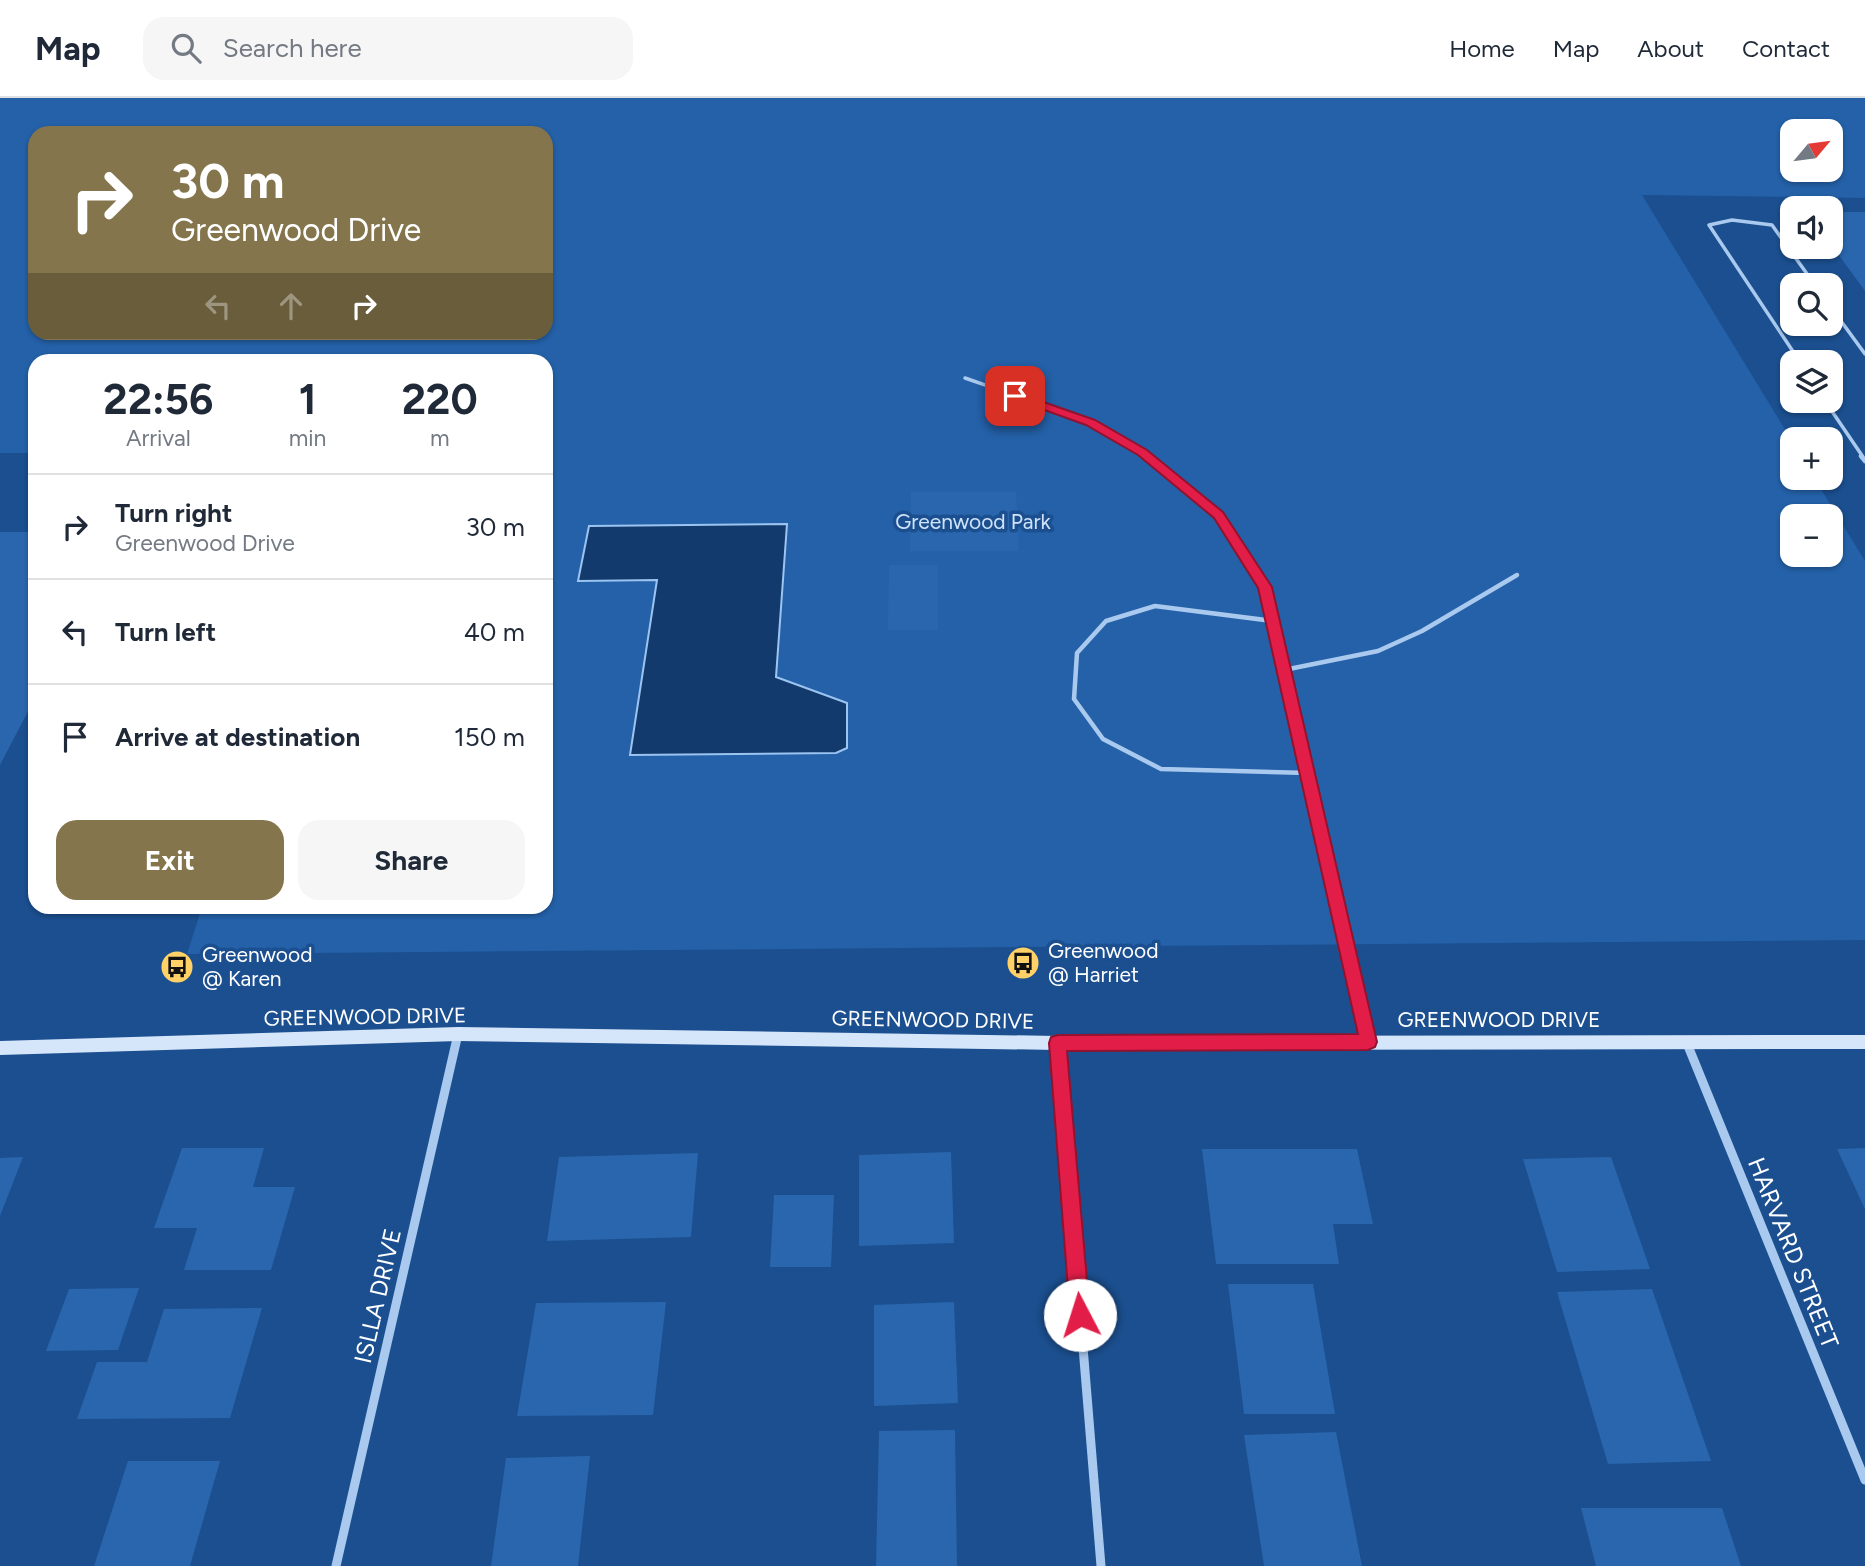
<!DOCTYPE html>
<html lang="en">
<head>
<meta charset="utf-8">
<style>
	body { margin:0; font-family:Figtree,sans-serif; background:#f6f6f7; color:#1f2937; height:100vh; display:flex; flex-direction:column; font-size:26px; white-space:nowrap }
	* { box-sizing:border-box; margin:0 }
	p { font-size:23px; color:#747a83 }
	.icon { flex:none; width:38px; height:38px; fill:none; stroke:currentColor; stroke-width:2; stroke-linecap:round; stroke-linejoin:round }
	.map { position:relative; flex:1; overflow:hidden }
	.details { position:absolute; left:28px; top:256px; width:525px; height:560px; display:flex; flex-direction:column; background:#fff; border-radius:21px; box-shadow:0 2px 5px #0004 }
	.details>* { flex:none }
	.guide { position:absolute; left:28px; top:28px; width:525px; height:214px; border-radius:21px; box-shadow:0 2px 5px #0004; background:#84754c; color:#fff; overflow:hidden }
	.needle { width:46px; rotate:61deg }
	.tools { position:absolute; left:1780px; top:21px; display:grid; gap:14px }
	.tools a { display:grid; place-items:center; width:63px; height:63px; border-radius:14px; background:#fff; box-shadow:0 2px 5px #0004; font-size:35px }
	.pin { position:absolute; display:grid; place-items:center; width:60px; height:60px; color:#fff; margin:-30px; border-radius:14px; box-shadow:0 4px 10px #0006 }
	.me { position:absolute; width:77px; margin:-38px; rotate:355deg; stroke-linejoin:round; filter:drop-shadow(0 0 5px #0008) }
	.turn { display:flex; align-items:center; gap:24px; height:147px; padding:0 28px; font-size:32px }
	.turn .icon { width:91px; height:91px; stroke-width:2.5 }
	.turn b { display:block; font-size:49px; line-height:60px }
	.lanes { display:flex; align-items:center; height:66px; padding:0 28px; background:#0003; justify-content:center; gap:35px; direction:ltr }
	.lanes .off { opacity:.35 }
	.eta { display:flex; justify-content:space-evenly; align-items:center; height:119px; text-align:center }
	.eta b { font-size:42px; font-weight:700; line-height:49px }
	.button { display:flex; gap:14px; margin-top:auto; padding:14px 28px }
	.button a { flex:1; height:80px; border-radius:21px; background:#84754c; color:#fff; font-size:28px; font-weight:700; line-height:80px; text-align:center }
	.button a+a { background:#f6f6f7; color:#1f2937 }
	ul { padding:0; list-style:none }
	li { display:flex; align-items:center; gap:21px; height:105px; padding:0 28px; border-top:2px solid #e0e1e3 }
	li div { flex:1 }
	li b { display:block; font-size:26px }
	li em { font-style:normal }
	header { display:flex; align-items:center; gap:42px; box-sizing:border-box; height:98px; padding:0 35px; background:#fff; border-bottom:2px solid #e0e1e3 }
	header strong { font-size:33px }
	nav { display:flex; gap:38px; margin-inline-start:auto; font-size:24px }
	.search { width:490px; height:63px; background:#f6f6f7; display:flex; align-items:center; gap:18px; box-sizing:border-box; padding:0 24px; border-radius:21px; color:#747a83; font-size:26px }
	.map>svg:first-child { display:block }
	.green { fill:#2461a8; fill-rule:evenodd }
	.water { fill:#123a6d; stroke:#9cc4f0; stroke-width:2 }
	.building { fill:#2a66ad }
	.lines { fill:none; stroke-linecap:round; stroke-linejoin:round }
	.service-far2 { stroke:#a9c9ee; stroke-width:3.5 }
	.service-far1 { stroke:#a9c9ee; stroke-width:4.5 }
	.service { stroke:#a9c9ee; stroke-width:6 }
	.minor { stroke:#a9c9ee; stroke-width:9 }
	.secondary { fill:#d6e6fa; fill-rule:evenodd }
	.route { fill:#e11d48; stroke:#92132f; stroke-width:2 }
	.labels { text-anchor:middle; stroke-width:7; stroke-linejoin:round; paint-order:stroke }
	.park-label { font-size:21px; fill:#cfe3fa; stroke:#1b4f8f }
	.poi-label { font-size:21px; fill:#fff; stroke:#1b4f8f; text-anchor:start }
	.street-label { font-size:21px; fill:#fff; stroke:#1b4f8f }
	.near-street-label { font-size:24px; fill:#fff; stroke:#1b4f8f }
</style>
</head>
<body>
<header>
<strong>Map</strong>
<div class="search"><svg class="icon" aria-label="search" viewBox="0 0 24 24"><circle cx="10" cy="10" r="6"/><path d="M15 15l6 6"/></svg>Search here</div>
<nav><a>Home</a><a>Map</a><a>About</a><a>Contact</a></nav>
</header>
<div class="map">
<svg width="1865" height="1468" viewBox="0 0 1865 1468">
	<rect width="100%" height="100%" fill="#1b4f8f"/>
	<path class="green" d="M0,0H1865V100L1642,97L1792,343V380H1814L1865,463V842L187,856L202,809L546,808V262H35V355H0ZM1792,33H1830V72H1792ZM35,35H546V234H35ZM1792,418H1830V457H1792Z"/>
	<path class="water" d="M787,426L776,579L847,605V650L836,655L630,657L657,482L578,483L589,428Z"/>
	<g class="building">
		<path d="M1830,114H1865V193L1830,145Z"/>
		<path d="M911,394H1016L1019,453H910Z"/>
		<path d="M0,434H35V600L0,667Z"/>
		<path d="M889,467H938V532H888Z"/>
		<path d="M182,1050H264L253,1089H295L271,1172H184L197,1130H154Z"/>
		<path d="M1865,1050V1111L1837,1051Z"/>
		<path d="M1202,1051H1357L1373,1126H1333L1339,1166H1216Z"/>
		<path d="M951,1054L954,1145L859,1148V1057Z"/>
		<path d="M698,1055L691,1139L547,1143L559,1059Z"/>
		<path d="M23,1059L0,1118V1060Z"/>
		<path d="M1611,1059L1650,1171L1557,1174L1523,1061Z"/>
		<path d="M774,1097H834L831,1169H770Z"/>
		<path d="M1228,1186H1313L1335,1316H1244Z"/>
		<path d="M139,1190L118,1252L46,1253L69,1191Z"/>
		<path d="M1652,1191L1711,1363L1608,1366L1557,1194Z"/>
		<path d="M666,1204L653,1317L517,1318L536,1205Z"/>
		<path d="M954,1204L958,1305L874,1308V1207Z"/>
		<path d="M262,1210L230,1320L77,1321L97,1264H147L164,1211Z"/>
		<path d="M955,1332L957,1468H876L879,1333Z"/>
		<path d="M1336,1334L1362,1468H1264L1244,1337Z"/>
		<path d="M590,1358L578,1468H491L506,1360Z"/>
		<path d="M128,1363H220L190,1468H94Z"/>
		<path d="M1581,1410H1722L1741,1468H1596Z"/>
	</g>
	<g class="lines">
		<g class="service-far2">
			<path d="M1830,208L1865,256"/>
			<path d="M1800,264L1709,127L1732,122L1772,127L1815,187"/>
			<path d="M965,280L1091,324L1149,359"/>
			<path d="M1825,303L1863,359"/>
		</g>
		<g class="service-far1">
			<path d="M1146,358L1218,417L1265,489L1344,836"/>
			<path d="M1861,358L1865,363"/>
			<path d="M1273,523L1155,508L1106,523L1077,555L1074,601L1103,641L1161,671L1308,675"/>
			<path d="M1284,572L1378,553L1422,533L1517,477"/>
		</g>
		<path class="service" d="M1344,834L1369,944"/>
		<g class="minor">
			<path d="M1686,943L1865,1382"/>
			<path d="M1058,945L1101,1468"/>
			<path d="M336,1468L458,936"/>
		</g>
		<path class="secondary" d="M458,929L1058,938L1865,937V951L1058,952L458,943L0,957V943Z"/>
	</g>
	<path class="route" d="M1015,294L1095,322L1147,352L1223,414L1272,489L1377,944L1375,949L1368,952L1067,953L1090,1217L1087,1225L1080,1228L1073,1225L1070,1217L1049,945L1051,939L1058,937L1358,936L1258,490L1214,420L1138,357L1086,327L1011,300L1009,298Z"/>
	<defs>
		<symbol id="bus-disc" viewBox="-11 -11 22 22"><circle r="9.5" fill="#ffd166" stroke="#1b4f8f"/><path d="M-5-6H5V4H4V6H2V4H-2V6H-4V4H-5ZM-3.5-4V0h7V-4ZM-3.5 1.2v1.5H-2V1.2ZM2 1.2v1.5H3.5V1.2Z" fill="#111"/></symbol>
	</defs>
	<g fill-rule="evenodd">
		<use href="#bus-disc" x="1004" y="846" width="38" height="38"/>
		<use href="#bus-disc" x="158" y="850" width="38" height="38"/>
	</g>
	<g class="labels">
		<g class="park-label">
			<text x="973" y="431">Greenwood Park</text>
		</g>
		<g class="poi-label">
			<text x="1048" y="860">Greenwood<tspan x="1048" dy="24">@ Harriet</tspan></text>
			<text x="202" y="864">Greenwood<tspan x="202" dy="24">@ Karen</tspan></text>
		</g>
		<g class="street-label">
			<text transform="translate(365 919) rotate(-1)" y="7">GREENWOOD DRIVE</text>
			<text transform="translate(933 922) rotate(1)" y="7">GREENWOOD DRIVE</text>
			<text x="1499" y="929">GREENWOOD DRIVE</text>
		</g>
		<g class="near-street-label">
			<text transform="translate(1793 1155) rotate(68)" y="8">HARVARD STREET</text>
			<text transform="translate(378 1198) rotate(-77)" y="8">ISLLA DRIVE</text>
		</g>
	</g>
</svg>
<div class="tools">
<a><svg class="needle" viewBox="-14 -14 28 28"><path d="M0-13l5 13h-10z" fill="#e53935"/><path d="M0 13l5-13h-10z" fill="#747a83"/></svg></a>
<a><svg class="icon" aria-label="sound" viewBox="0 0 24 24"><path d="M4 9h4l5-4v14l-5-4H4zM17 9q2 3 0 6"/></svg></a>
<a><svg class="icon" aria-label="search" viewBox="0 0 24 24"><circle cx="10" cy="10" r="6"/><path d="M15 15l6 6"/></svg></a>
<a><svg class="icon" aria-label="layers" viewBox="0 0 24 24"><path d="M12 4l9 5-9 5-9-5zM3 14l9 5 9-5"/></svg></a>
<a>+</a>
<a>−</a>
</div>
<div class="pin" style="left:1015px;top:298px;background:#d93025"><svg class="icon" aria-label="arrive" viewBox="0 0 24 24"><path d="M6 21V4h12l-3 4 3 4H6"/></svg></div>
<svg class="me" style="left:1080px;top:1217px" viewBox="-20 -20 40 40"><circle r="19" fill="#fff"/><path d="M0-13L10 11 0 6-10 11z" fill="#e11d48"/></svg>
<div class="guide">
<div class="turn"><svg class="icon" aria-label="right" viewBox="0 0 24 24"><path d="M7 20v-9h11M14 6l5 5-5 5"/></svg><div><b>30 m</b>Greenwood Drive</div></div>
<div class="lanes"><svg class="icon off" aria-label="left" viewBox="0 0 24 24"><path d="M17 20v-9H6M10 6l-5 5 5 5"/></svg><svg class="icon off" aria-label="ahead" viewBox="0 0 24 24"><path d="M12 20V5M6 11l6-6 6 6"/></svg><svg class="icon" aria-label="right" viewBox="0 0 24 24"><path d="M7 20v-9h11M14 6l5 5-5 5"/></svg></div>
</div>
<section class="details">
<div class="eta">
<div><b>22:56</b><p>Arrival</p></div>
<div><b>1</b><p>min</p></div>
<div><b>220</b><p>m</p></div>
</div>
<ul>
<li><svg class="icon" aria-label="right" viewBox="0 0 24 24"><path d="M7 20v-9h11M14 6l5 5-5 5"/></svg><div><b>Turn right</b><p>Greenwood Drive</p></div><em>30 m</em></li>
<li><svg class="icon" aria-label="left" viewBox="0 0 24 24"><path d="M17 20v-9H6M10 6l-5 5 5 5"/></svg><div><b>Turn left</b></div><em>40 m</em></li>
<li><svg class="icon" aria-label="arrive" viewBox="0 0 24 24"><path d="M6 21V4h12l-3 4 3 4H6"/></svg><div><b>Arrive at destination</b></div><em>150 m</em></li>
</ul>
<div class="button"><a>Exit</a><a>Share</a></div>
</section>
</div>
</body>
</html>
